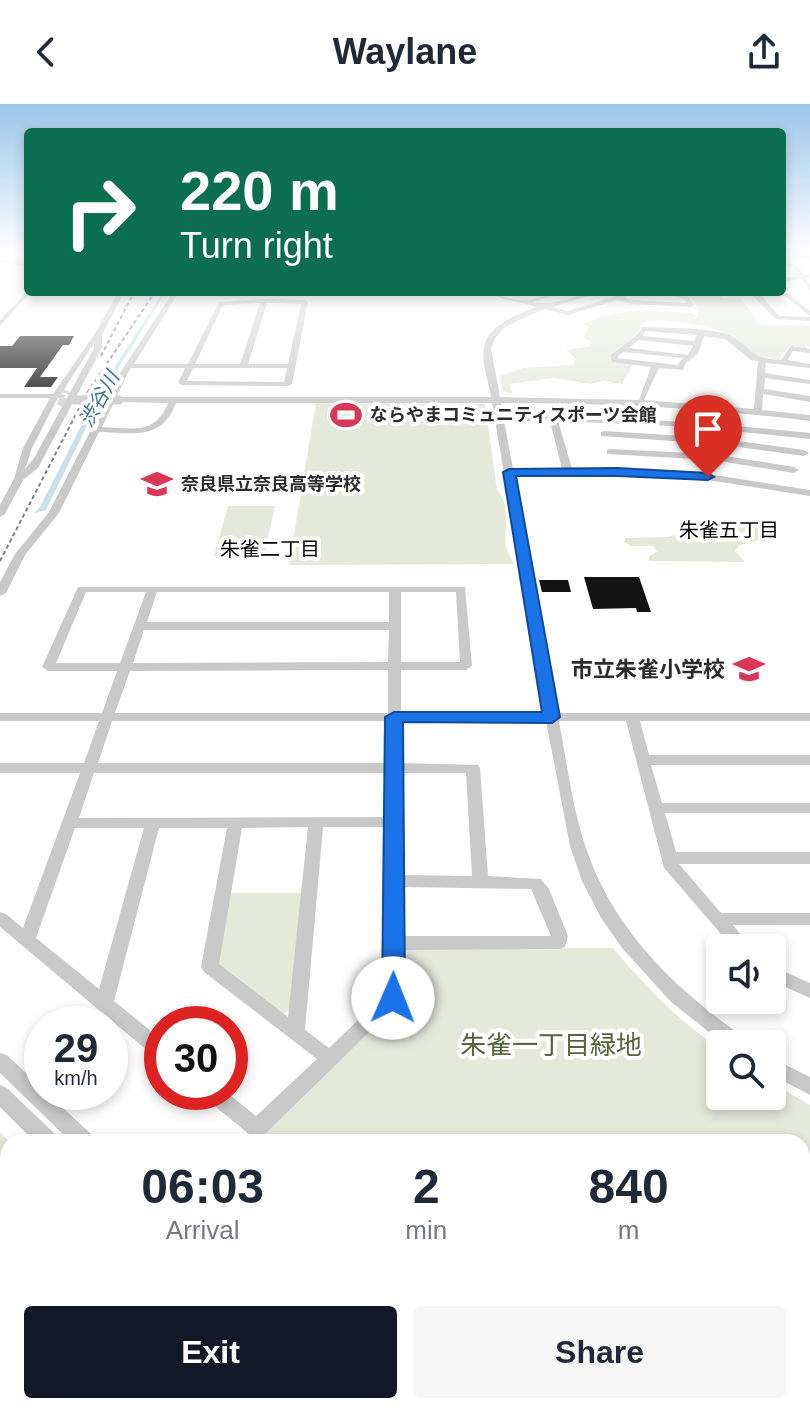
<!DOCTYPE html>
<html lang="en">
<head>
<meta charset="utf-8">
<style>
	body { margin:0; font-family:Arial,"Noto Sans JP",sans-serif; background:#f6f6f7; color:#1f2937; height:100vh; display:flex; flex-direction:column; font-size:30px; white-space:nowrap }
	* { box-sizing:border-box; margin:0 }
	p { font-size:26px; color:#747a83 }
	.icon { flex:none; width:44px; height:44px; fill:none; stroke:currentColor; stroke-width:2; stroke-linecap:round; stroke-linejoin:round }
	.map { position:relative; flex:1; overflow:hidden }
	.panel { position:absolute; left:0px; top:1030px; width:810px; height:280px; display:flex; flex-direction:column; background:#fff; border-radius:24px 24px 0 0; box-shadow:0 4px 12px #0003 }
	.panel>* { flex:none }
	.hud { position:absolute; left:24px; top:24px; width:762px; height:168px; border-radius:8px; box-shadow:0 4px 12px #0003; background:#0b6e4f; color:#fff; overflow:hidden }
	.controls { position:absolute; left:706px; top:830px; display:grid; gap:16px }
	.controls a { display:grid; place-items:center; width:80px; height:80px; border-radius:8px; background:#fff; box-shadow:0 4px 12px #0003; font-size:40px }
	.speed { position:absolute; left:24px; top:902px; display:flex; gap:16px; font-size:40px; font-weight:700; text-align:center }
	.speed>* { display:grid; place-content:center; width:104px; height:104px; border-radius:50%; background:#fff; box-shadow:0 4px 12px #0003; line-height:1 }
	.speed small { font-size:20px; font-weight:400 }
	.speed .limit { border:12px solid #d22; background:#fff; color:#111 }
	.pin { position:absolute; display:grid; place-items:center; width:68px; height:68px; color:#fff; margin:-82px -34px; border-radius:50% 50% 50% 0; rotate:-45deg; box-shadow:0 0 8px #0007 }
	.pin .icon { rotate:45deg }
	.me { position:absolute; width:88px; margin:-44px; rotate:1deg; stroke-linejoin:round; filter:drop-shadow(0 0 6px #0008) }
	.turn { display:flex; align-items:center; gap:28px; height:168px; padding:0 24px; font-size:36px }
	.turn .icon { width:104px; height:104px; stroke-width:2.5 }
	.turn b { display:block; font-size:56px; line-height:68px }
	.eta { display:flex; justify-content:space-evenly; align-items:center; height:136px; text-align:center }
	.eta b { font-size:48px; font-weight:700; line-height:56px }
	.primary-button { display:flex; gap:16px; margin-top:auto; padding:16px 24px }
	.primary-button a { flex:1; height:92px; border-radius:8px; background:#111827; color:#fff; font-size:32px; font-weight:700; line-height:92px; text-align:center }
	.primary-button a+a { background:#f6f6f7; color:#1f2937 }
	header { display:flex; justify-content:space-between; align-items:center; height:104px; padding:0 24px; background:#fff; font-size:36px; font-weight:700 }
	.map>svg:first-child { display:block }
	.green { fill:#e4e9da }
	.water { fill:#c7e0e9 }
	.building { fill:#131313 }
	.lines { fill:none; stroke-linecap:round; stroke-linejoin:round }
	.minor-tunnel { stroke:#d5d5d5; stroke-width:9; stroke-dasharray:9 4; stroke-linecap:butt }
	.minor { fill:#c9c9c9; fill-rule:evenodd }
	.major { fill:#a4a4a4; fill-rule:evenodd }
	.rail { stroke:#818181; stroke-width:2; stroke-dasharray:4 3; stroke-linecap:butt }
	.minor-bridge { stroke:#c9c9c9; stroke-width:9 }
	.route { fill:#1a73e8; stroke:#114b97; stroke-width:2 }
	.labels { text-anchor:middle; stroke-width:8; stroke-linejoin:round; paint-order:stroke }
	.far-poi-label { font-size:18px; font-weight:bold; fill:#2c2c2c; stroke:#fff; text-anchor:start }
	.far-water-label { font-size:20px; font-style:italic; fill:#3f7689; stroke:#fff }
	.far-neighbourhood-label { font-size:20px; fill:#000; stroke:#fff }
	.poi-label { font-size:22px; font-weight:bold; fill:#2c2c2c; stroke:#fff; text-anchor:end }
	.near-park-label { font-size:26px; fill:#55653c; stroke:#fff }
</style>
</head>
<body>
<header><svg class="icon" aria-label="back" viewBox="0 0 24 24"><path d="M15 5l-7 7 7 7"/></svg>Waylane<svg class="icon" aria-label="share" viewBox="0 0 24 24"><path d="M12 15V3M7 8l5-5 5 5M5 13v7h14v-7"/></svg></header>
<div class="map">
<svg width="810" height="1310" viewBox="0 0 810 1310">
	<rect width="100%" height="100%" fill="#fff"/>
	<g class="green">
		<path d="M665,188H717L722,194L741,195L761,221L810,222V243L804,239L807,245L788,243L778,256C748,251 750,246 728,231C711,220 666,215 646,217L635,233L610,250L612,257L633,260L622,280L604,277L590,280L553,274L510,280L512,289L503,287L500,272L523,264L573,261L576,255L566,246L590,242L591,238L583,233L589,223L583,220C624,202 648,207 691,209L698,213L696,209L699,207L690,192Z"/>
		<path d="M316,298L485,300L497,386C509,398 506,421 505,436C505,445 510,452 514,460L289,461Z"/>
		<path d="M228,402H275L264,452H214Z"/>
		<path d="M684,416L756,419L768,434L739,441L735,447L745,458L649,457V452L657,448L653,442H631L624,438L626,434L668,433L687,428L681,420Z"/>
		<path d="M229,789H304L292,906L281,910L218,863Z"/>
		<path d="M405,844H613C645,882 679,917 720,945V992H772V979L810,1001V1077L802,1101V1038H254L399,896L400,849Z"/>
		<path d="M0,1028L9,1038L8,1302H303L313,1310H0Z"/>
		<path d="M435,1302H736L733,1310H447Z"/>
	</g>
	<path class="water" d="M163,188H166L104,287L46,406L34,409L40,403L99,287Z"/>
	<g class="building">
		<path d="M20,232H74L69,241H63L40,273H58L51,283H24L37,264H0V242H12Z"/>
		<path d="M584,473H639L651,508H637L636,504L593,505Z"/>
		<path d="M539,476H568L571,488H542Z"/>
	</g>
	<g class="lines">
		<path class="minor-tunnel" d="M61,302L68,287"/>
		<g class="minor">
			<path d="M786,148H810V151H788Z"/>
			<path d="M0,154L28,159V163L0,158Z"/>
			<path d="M782,155L798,162L804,171L810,170V174H806L810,180V187L801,175L782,178V174L798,172L794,164L782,159Z"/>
			<path d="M782,185L810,207V212L780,188Z"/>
			<path d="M28,186L30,189L0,222V216Z"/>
			<path d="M118,188H124L102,231V244L38,364L23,376L5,410L0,413V401L14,375L23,344L50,294H0V290H53L96,228ZM94,239V244L68,292L61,290ZM68,292L34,354L25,365L32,344L54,301L58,294Z"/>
			<path d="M173,188H179L134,260H188L219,198L264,195L305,196L308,198L292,280L288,282L182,281L178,279L185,264H131L128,269L102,323C132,324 155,332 168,299L116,298V294L119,293H491C489,279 481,258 484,244C487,221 518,210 537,203L479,188C494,188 510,197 525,196C538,196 550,188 564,188L532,198C555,204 579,188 602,188L552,203L568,207L629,188H639L624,194L632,196L686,199L684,195L656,188L687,191L694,201L691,203L632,200L617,196L568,211L545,205L519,216L504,224L495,234L491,245L500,293L639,296L651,263L612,258L610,251L635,233L643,223C664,224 714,223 731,232C754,245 749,254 781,256L791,242L810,245V249L793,247L788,256L810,260V264L766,259L765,269L810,276V280L765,274L764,285L810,292V298L763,290L762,306L810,311V317C705,304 607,299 501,299L503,311C605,312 708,318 810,329V335L694,323L558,317L572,365L708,370L810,386V392L708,376L617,371H514L558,609H810V617H640L649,651H810V661H651L662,699H810V709H665L676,748H810V760H679L721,809H810V821H733L751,844H733L664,764L626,617H559C567,659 572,703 586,744C614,827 675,885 745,934L747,940H724L671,898L622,844L601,814L582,777L570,742L546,617H401V659L478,661L480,664L488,772L541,775L549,785L568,832L565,843L559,845L402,846V894L399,899L264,1031L257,1034L250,1031L205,994L202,988H226L256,1012L317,955L204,868L201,863L227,724H159L114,897L162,936V955L155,953L0,823V808L6,810L23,824L80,669H0V659H84L99,617H0V609H102L117,567H48L42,563L78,483H465L472,562L466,566H401V609H545L492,299H176C162,337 133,329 99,328L59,409L25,451L6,489L0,492V478L15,450L49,408L120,269ZM260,199L240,260H195L223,201ZM267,199L301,200L288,260H248ZM645,227L697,231L694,237L643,232ZM704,232L725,235L751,256L758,257L754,305L644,296L659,264L683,266L686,259L698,250ZM639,236L693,242L688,251L629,244ZM624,248L683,254L677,261L618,254V252ZM193,264H287L284,278L187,277ZM504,317H550L562,365H513ZM86,488H146L120,559H56ZM157,488H389V518H147ZM401,488H456L460,558H401ZM144,526H389L388,558L133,559ZM388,566V609H115L130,567ZM112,617H388L387,659H98ZM94,669H387L386,713L79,714ZM401,669H466L472,772L402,771ZM308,723L288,913L219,860L242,724ZM323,723H386L384,891L329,944L305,926ZM75,724H144L99,885L36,834ZM402,783L531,785L551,832H402Z"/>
			<path d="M717,188H758L779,212L810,213V217L775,215L751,190H720Z"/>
			<path d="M604,327L716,334L804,346L809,349L804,352L716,340L601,332V328Z"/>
			<path d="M610,345L713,350L794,363L799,366L794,369L713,356L607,350V346Z"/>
			<path d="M772,862L810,879V894L772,877Z"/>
			<path d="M0,949L7,951L42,984V988H46L92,1031L95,1038H71L0,969Z"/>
			<path d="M772,954L810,973V991L772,971Z"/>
			<path d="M0,981L7,984L56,1031L59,1038H35L0,1003Z"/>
			<path d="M810,1101V1136L802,1140V1105Z"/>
			<path d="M802,1210L810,1213V1236L802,1233Z"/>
			<path d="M329,1302H361L364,1310H332Z"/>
			<path d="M380,1302H413L416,1310H383Z"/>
			<path d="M735,1302H759L756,1310H732Z"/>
		</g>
		<path class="major" d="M810,150V154L782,157V153Z"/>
		<g class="rail">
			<path d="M101,252L134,188"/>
			<path d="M0,457L87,289L155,188"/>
		</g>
		<path class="minor-bridge" d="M74,296H119"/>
	</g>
	<linearGradient id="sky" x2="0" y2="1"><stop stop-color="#9bc6e8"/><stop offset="0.45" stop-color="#fff"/><stop offset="1" stop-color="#fff" stop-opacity="0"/></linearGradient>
	<rect width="810" height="331" fill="url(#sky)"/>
	<path class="route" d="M617,364L708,369L714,373L708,376L617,372H516L560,613L552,619L403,618L405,894L401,901L393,903L385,901L382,894L385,613L394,608H542L503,368L509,365Z"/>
	<defs>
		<symbol id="stadium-bare" viewBox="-9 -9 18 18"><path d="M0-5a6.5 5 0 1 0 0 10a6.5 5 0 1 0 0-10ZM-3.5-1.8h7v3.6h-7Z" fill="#db3657" stroke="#fff" stroke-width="2.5" paint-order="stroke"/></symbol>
		<symbol id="school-bare" viewBox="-9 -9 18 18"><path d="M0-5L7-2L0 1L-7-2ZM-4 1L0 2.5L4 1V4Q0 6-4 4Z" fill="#db3657" stroke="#fff" stroke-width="2.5" paint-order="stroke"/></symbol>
	</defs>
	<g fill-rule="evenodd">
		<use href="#stadium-bare" x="324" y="289" width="44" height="44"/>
		<use href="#school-bare" x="135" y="358" width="44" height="44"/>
		<use href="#school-bare" x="727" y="543" width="44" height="44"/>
	</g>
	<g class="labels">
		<g class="far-poi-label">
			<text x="370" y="317">ならやまコミュニティスポーツ会館</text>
			<text x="181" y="386">奈良県立奈良高等学校</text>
		</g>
		<g class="far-water-label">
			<text transform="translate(99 295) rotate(-61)" y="7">渋谷川</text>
		</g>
		<g class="far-neighbourhood-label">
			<text x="729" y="433">朱雀五丁目</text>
			<text x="270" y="452">朱雀二丁目</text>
		</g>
		<g class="poi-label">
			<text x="725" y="573">市立朱雀小学校</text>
		</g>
		<g class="near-park-label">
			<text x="551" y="950">朱雀一丁目緑地</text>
		</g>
	</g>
</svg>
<div class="controls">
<a><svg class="icon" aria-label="sound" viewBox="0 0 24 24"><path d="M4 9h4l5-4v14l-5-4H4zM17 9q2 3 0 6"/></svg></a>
<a><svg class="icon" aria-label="search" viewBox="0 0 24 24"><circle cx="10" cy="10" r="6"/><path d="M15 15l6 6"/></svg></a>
</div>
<div class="speed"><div>29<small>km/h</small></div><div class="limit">30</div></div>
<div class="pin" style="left:708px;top:373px;background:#d93025"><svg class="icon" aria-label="arrive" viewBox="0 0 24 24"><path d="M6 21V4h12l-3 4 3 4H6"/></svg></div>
<svg class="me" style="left:393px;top:894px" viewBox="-20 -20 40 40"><circle r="19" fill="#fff"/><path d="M0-13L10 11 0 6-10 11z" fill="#1a73e8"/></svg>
<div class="hud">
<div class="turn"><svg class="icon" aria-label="right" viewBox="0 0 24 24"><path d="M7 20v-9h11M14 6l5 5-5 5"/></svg><div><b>220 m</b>Turn right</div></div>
</div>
<section class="panel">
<div class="eta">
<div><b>06:03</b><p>Arrival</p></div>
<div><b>2</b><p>min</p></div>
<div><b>840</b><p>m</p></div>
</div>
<div class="primary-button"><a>Exit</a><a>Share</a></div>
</section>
</div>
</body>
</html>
